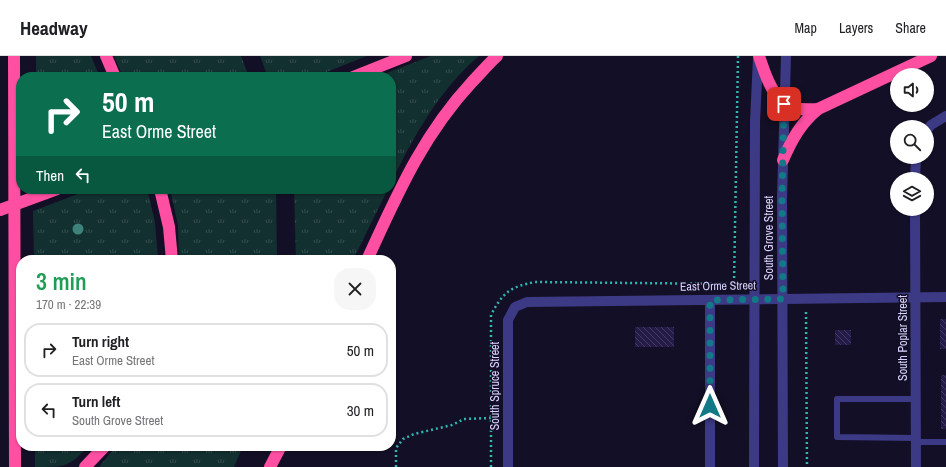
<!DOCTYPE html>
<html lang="en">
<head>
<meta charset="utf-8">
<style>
	body { margin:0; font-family:"Archivo Narrow",sans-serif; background:#f6f6f6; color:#202124; height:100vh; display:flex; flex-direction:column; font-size:15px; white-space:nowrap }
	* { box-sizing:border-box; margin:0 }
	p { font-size:13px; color:#757577 }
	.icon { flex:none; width:22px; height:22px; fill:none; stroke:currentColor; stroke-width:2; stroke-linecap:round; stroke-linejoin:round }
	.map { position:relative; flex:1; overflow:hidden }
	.drawer { position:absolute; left:16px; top:199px; width:380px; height:196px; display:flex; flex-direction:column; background:#fff; border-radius:16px; box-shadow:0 1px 3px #0004 }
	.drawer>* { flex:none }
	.banner { position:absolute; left:16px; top:16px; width:380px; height:122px; border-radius:16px; box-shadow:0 1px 3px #0004; background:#0b6e4f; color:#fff; overflow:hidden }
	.controls { position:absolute; left:890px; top:12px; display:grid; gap:8px }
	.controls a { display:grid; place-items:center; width:44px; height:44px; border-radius:50%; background:#fff; box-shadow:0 1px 3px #0004; font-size:20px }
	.pin { position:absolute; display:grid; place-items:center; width:34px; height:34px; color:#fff; margin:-17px; border-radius:8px; box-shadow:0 2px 6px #0006 }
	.me { position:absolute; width:44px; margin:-22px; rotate:0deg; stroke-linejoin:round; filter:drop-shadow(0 0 3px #0008) }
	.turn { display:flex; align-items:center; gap:14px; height:84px; padding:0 20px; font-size:18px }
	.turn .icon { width:52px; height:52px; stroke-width:2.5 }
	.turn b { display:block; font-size:28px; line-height:34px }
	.then { display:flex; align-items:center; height:38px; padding:0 20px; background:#0003; gap:8px; font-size:15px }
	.round { display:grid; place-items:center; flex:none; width:42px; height:42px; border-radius:16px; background:#f6f6f6 }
	.headline { display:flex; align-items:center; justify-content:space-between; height:68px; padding:0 20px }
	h1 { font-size:24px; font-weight:600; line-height:30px; color:#1e9e55 }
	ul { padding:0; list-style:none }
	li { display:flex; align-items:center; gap:12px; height:54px; margin:0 8px 6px; padding:0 12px; border:2px solid #e0e0e0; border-radius:16px }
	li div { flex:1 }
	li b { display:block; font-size:15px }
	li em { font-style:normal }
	header { display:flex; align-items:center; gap:24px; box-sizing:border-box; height:56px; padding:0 20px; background:#fff; border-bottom:1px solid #e0e0e0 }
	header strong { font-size:19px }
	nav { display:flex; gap:22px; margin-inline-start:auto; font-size:14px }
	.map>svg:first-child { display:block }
	.grass { fill:url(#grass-tufts) }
	.building { fill:url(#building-back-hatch) }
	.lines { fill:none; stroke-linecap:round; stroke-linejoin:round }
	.path { stroke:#2fb8b0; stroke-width:2.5; stroke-dasharray:2 3; stroke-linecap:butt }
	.service { stroke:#3d3a85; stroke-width:6 }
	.minor { stroke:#3d3a85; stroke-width:10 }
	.tertiary { stroke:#3d3a85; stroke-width:10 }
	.motorway { stroke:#ff4fa3; stroke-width:12 }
	.motorway-bridge { stroke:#ff4fa3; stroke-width:12 }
	.tree { fill:#3d827b }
	.route { stroke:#127987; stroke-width:7; stroke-dasharray:0 12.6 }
	.labels { text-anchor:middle; stroke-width:3; stroke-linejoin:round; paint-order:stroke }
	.street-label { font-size:12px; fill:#d9d4ff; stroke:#130f26 }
</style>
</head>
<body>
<header>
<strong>Headway</strong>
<nav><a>Map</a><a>Layers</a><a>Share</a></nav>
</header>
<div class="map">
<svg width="946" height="411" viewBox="0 0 946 411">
	<defs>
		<pattern id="grass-tufts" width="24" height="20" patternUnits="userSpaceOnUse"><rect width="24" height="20" fill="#12302f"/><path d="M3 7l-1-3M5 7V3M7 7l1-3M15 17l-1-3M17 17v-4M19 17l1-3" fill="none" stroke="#344d4e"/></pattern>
		<pattern id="building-back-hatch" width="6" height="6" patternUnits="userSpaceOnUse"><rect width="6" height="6" fill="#241b47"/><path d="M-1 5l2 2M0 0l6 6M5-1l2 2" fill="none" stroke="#433b63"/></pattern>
	</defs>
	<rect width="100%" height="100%" fill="#130f26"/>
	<g class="grass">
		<path d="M36,0H91L100,21H36Z"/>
		<path d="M114,0H241L249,21H123Z"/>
		<path d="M260,0H367L314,21H268Z"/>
		<path d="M431,0H479C440,33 413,81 391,127V21H376Z"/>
		<path d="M91,133H147L155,166L158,204H34L33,155Z"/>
		<path d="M170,133H276L277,204H179L178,169Z"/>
		<path d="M294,133H388L353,204H296Z"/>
		<path d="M35,390H89C68,411 67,411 35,411Z"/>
		<path d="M116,390H243L234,411H99Z"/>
	</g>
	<g class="building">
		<rect x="940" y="263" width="6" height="30"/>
		<rect x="635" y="271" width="39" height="20"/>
		<rect x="835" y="274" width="16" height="15"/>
		<rect x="941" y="319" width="5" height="54"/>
	</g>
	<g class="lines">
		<g class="path">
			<path d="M806,256L807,411"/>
			<path d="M396,411V392L403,383L414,378L452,369L464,363L491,362"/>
			<path d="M491,411V259C503,236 510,231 535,226L734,228L738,0"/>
		</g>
		<g class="service">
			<path d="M916,343H837V381L916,382"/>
			<path d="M916,386H946"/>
		</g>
		<g class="minor">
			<path d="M927,74L931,69L946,60"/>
			<path d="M915,123L916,101"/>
			<path d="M915,153L916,411"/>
			<path d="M508,411V264L515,251L527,246L946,241"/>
			<path d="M710,411V244"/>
		</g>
		<g class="tertiary">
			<path d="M754,411L755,66L758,2"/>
			<path d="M783,411L782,143L786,0"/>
		</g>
		<g class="motorway">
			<path d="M14,0L15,411"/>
			<path d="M106,0L115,21"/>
			<path d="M759,0C764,15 771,37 784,48C793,55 808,53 818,53L931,0"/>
			<path d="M353,21L406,0"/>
			<path d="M783,104C792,83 801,67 818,53"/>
			<path d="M160,133L169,171L172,204"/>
			<path d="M367,204C397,139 422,80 472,26C480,18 488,8 497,0"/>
			<path d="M85,411L105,390"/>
			<path d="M270,411L281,390"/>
		</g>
		<path class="motorway-bridge" d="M0,154L57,133"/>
	</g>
	<circle class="tree" cx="78" cy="173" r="5.5"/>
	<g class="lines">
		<path class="route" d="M710,350V244L783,243L782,144L784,48"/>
	</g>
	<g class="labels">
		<g class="street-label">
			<text transform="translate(769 182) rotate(-90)" y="4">South Grove Street</text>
			<text transform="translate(718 230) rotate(-1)" y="4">East Orme Street</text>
			<text transform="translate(903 282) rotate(-90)" y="4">South Poplar Street</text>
			<text transform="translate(495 330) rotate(-90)" y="4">South Spruce Street</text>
		</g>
	</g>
</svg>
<div class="controls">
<a><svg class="icon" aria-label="sound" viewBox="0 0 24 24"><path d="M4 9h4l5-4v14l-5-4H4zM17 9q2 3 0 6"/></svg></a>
<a><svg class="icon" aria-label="search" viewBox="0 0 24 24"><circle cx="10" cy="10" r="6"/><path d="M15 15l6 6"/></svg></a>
<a><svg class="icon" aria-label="layers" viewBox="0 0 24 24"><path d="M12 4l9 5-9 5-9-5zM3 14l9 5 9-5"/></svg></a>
</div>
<div class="pin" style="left:784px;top:48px;background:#d93025"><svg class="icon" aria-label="arrive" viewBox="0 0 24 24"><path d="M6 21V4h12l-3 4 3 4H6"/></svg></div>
<svg class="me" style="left:710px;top:350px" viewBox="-20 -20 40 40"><path d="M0-17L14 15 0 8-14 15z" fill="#127987" stroke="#fff" stroke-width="4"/></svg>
<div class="banner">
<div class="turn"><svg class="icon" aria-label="right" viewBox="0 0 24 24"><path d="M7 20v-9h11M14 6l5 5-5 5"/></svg><div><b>50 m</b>East Orme Street</div></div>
<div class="then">Then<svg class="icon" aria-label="left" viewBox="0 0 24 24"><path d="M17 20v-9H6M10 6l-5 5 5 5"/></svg></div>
</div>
<section class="drawer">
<div class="headline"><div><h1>3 min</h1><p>170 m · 22:39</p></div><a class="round"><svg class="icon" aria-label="close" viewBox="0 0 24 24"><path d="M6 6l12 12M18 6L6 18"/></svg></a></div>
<ul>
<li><svg class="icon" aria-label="right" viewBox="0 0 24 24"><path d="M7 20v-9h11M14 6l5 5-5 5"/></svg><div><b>Turn right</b><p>East Orme Street</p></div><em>50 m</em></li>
<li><svg class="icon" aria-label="left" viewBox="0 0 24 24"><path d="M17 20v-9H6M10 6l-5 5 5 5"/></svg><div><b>Turn left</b><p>South Grove Street</p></div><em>30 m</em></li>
</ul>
</section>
</div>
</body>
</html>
